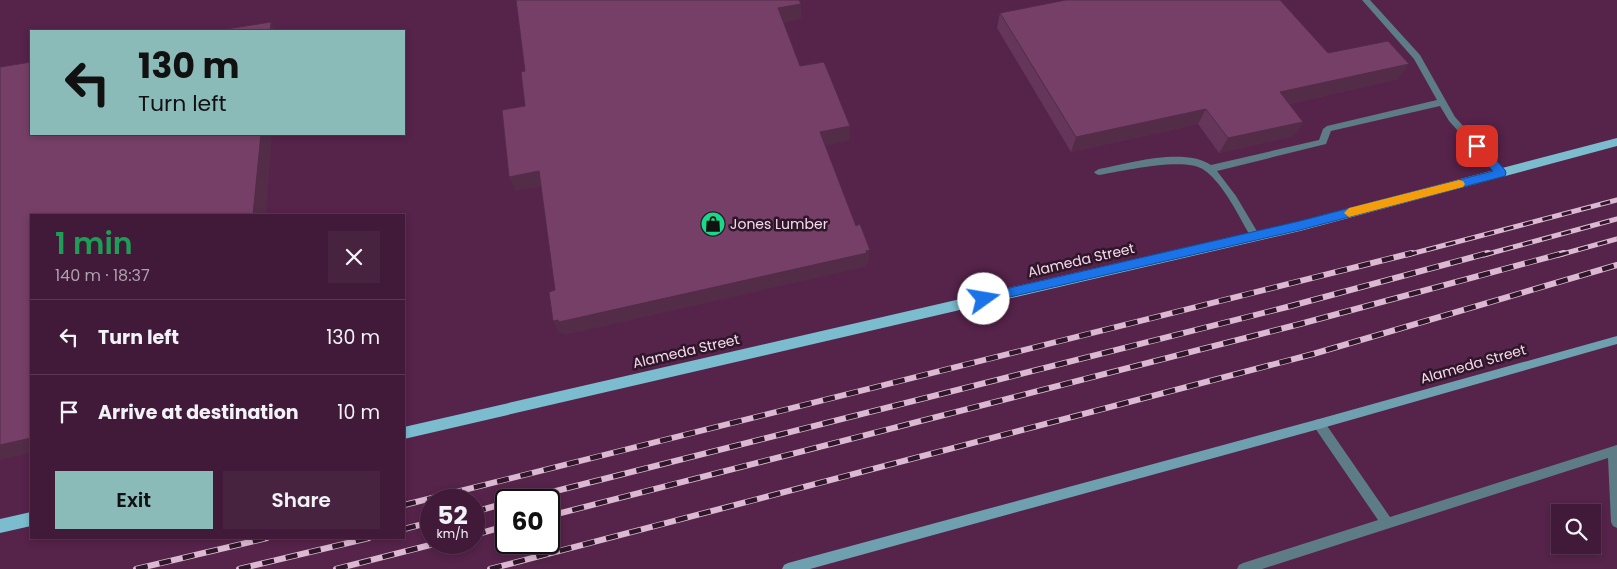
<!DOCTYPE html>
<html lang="en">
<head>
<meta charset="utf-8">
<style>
	body { margin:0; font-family:Poppins,sans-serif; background:#472340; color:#f1f3f6; height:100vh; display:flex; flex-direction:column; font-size:19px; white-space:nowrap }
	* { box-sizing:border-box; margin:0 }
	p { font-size:16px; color:#aea1ae }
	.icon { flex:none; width:28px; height:28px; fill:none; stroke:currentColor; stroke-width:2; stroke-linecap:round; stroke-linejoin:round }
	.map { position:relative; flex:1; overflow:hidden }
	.side { position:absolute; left:30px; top:214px; width:375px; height:325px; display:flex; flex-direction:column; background:#401a38; border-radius:0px; box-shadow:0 2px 8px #0003,0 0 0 1px #593853 }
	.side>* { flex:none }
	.banner { position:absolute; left:30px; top:30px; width:375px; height:105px; border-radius:0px; box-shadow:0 2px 8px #0003,0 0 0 1px #593853; background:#8bbbb9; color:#111; overflow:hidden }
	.buttons { position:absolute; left:1551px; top:504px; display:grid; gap:10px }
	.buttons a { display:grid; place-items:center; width:50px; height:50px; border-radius:0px; background:#401a38; box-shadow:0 2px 8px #0003,0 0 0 1px #593853; font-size:25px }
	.speed { position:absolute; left:420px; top:489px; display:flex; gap:10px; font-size:25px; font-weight:700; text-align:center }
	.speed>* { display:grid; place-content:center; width:65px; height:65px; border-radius:50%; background:#401a38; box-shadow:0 2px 8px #0003,0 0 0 1px #593853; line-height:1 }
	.speed small { font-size:12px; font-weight:400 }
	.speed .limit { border:2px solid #111; border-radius:8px; background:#fff; color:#111 }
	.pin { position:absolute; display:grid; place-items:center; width:42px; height:42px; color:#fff; margin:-21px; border-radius:10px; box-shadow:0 2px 8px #0006 }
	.me { position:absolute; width:55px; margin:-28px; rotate:77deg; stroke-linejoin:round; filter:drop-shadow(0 0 4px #0008) }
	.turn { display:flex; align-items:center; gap:18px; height:105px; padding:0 25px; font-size:22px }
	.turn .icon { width:65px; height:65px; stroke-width:2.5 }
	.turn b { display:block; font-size:35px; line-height:42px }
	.round { display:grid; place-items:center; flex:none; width:52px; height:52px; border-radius:0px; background:#472340 }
	.headline { display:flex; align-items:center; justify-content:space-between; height:85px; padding:0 25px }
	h1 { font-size:30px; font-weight:600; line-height:38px; color:#1e9e55 }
	.primary-button { display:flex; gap:10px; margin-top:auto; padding:10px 25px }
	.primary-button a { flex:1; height:58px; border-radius:0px; background:#8bbbb9; color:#111; font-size:20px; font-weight:600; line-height:58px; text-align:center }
	.primary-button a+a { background:#472340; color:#f1f3f6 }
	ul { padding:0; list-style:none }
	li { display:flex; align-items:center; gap:15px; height:75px; padding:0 25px; border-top:1px solid #593853 }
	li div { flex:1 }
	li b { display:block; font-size:19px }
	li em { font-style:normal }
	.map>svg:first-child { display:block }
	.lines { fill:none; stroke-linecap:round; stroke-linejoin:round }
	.lane { fill:#5d7c85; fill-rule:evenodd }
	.secondary { fill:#6ea0af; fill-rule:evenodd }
	.primary { fill:#7bbdcf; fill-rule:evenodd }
	.rail-far1-casing { stroke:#dcb9d2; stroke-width:5 }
	.rail-casing { stroke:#dcb9d2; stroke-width:6 }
	.rail-far1 { stroke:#2e1728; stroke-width:3; stroke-dasharray:10; stroke-linecap:butt }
	.rail { stroke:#2e1728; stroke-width:4.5; stroke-dasharray:12; stroke-linecap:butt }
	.wall { fill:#653659 }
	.shaded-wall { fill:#532c48 }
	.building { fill:#763f67; stroke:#532c48 }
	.route { fill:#1a73e8; stroke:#114b97 }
	.slow { fill:#f59e0b }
	.labels { text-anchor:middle; stroke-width:5; stroke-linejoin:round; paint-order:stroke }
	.poi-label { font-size:14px; fill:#f8d8ee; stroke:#2e1728; text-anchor:start }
	.street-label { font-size:14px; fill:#f8d8ee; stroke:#2e1728 }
</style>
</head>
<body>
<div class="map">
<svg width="1617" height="569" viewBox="0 0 1617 569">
	<rect width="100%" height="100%" fill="#56234a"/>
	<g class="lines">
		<g class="lane">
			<path d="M1362,0H1370L1420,55L1455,117L1504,171L1506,173L1504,175H1498L1449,121L1440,106L1331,131L1326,144L1217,171L1236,196L1258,233L1260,236L1255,240L1252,239C1239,217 1224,184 1204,170C1186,156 1122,171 1099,175L1096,174L1094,172L1099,169C1129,163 1185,147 1211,165L1319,140L1323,129L1327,126L1437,100L1414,59Z"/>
			<path d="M1319,419L1323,420L1390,517L1617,445V528L1613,526L1611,522L1608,458L1262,569H1237L1239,565L1243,563L1378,520L1315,428L1313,424L1315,420Z"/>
		</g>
		<path class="secondary" d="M1617,336V344L1319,429L810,569H782L784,565L788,563L1319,419Z"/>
		<g class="primary">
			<path d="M1617,138V146L1300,231L404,439V427L1300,221Z"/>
			<path d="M31,512V526L0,533V519Z"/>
		</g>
		<defs>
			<g id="rail-far1">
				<path d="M1407,255L1617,200"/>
				<path d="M1484,255L1617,219"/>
				<path d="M1559,255L1617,239"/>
			</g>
			<g id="rail">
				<path d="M520,500L1287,307L1488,253"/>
				<path d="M404,505L1412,253"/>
				<path d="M474,512L506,503"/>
				<path d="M549,516L1300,324L1564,253"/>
				<path d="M404,529L431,522"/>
				<path d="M474,535L506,526"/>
				<path d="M136,569L267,538"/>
				<path d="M239,569L369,538"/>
				<path d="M336,569L442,542"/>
				<path d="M490,569L1313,354L1617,265"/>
			</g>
		</defs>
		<use href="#rail-far1" class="rail-far1-casing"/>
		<use href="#rail" class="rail-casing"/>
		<use href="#rail-far1" class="rail-far1"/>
		<use href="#rail" class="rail"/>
	</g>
	<path class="wall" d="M1000,13L1328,53L1398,79L1289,104L1303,122L1294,136L1219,153L1198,124L1071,152L997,28Z"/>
	<g class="shaded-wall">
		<path d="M801,4V19L778,24V8Z"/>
		<path d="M271,22L277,31H270Z"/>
		<path d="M1409,64L1398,79L1271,108L1280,92Z"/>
		<path d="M1206,109L1198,124L1071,152L1076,137Z"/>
		<path d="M1303,122L1294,136L1219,153L1228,138Z"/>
		<path d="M850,126L849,141L820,147V132Z"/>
		<path d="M261,134H272L266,215H253Z"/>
		<path d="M539,171L544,186L515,191L509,177Z"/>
		<path d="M870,250L868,264H866L865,267L565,335L564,333L559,334L553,321Z"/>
		<path d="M31,438V453L0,460V445Z"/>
	</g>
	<g class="building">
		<path d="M516,0H799L801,4L778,8L800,66L824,62L850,126L820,132L856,226L860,224L870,250L866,251L867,253L559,322L558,320L553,321L549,292L555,290L539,171L509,177L502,110L525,106L521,72L525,71Z"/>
		<path d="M1066,0H1280L1328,53L1388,41L1409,64L1280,92L1303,122L1228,138L1206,109L1076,137L1000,13Z"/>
		<path d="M271,22L270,31H214Z"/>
		<path d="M31,62V134H261L253,215H31V438L0,445V67Z"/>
	</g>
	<path class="route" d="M1477,142L1480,143L1505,170L1506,173L1505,176L1300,230L984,303L980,302L978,299L980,295L984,294L1300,221L1493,171L1473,149V143Z"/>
	<path class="slow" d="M1459,180L1463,181L1465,184L1463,187L1349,217L1344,213L1349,208Z"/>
	<defs>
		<symbol id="shop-disc" viewBox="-11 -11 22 22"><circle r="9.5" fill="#16d989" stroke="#2e1728"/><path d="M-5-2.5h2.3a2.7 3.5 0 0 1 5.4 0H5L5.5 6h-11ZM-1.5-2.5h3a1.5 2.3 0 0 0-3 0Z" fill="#111"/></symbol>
	</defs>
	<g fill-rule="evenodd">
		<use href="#shop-disc" x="699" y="210" width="28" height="28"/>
	</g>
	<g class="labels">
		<g class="poi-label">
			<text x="730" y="229">Jones Lumber</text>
		</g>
		<g class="street-label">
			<text transform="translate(1081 260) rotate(-13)" y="5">Alameda Street</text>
			<text transform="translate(686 351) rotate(-13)" y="5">Alameda Street</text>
			<text transform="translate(1473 364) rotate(-16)" y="5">Alameda Street</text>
		</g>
	</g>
</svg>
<div class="buttons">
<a><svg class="icon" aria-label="search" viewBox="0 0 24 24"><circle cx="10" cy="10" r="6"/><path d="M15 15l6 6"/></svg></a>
</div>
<div class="speed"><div>52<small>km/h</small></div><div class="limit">60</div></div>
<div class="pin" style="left:1477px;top:146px;background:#d93025"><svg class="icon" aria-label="arrive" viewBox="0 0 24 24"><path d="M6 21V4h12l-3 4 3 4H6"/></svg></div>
<svg class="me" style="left:984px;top:299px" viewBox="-20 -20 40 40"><circle r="19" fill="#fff"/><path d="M0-13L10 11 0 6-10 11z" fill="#1a73e8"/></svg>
<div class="banner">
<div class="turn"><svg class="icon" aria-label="left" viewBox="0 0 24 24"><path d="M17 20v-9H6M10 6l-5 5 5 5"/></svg><div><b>130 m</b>Turn left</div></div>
</div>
<section class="side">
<div class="headline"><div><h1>1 min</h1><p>140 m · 18:37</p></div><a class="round"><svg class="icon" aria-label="close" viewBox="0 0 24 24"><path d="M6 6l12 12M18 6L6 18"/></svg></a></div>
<ul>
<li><svg class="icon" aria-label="left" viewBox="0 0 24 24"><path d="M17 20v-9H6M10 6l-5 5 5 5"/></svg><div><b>Turn left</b></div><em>130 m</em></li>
<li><svg class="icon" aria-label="arrive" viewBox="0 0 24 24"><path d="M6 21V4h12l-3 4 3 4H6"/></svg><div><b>Arrive at destination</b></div><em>10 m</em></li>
</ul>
<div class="primary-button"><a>Exit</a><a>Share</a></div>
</section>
</div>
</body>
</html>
